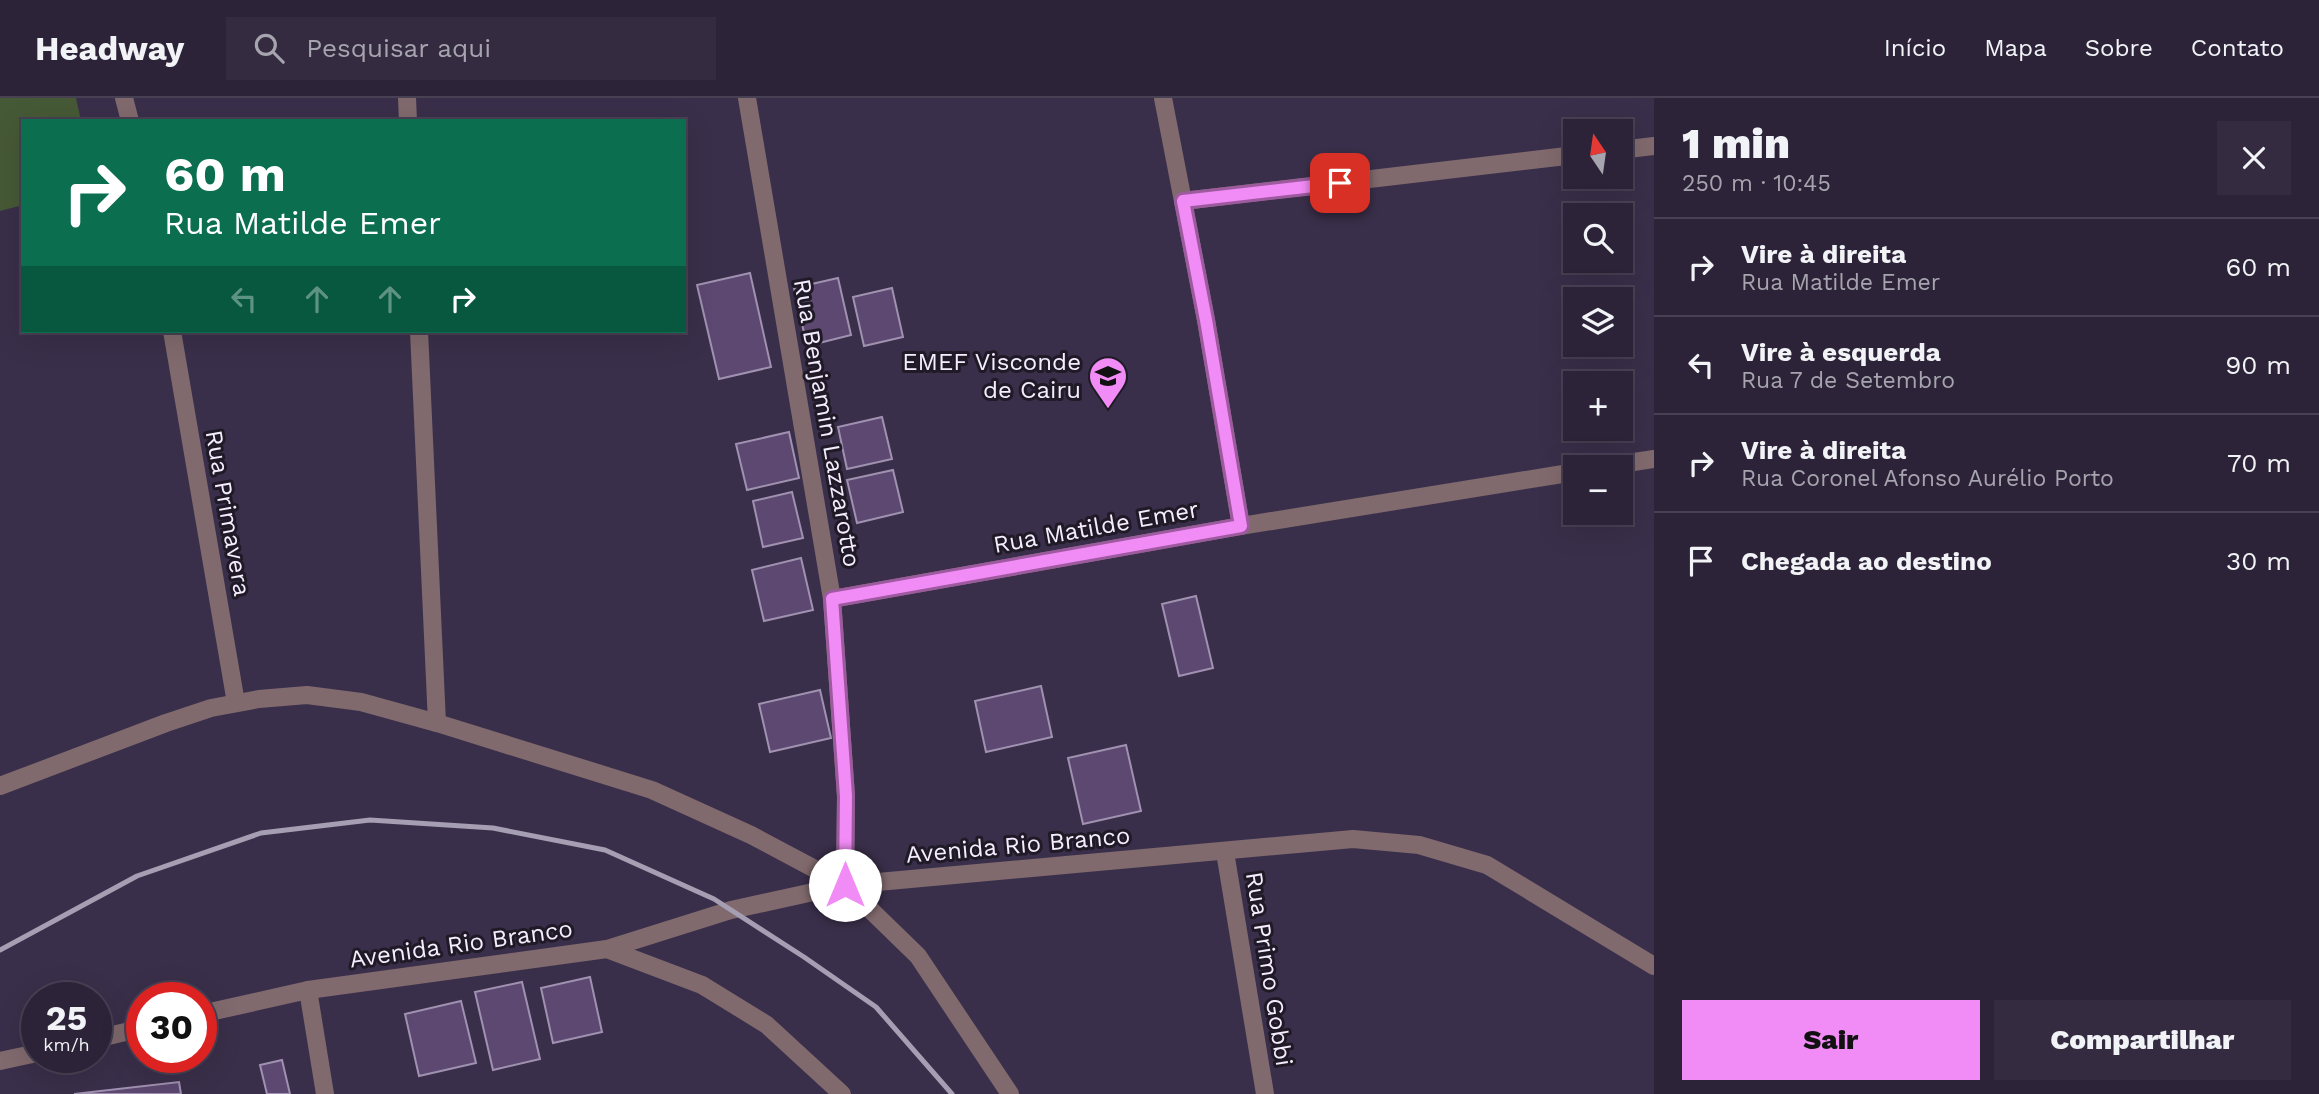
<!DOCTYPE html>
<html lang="pt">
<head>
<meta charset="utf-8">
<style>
	body { margin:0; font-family:"Work Sans",sans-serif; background:#342b40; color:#f1f3f6; height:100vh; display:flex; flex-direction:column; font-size:26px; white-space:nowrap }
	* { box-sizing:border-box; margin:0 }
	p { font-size:23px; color:#a6a4ae }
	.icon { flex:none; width:38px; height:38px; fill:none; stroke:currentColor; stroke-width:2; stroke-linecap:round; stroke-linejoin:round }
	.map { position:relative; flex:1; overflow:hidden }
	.side { display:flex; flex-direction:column; background:#2c2338; width:665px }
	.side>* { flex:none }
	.banner { position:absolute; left:21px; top:21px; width:665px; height:214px; border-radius:0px; box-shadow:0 7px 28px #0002,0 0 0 2px #484053; background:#0b6e4f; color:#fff; overflow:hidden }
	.needle { width:46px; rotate:347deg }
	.fabs { position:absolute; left:1563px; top:21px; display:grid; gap:14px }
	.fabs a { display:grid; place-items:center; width:70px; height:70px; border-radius:0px; background:#2c2338; box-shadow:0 7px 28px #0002,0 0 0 2px #484053; font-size:35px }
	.speed { position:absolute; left:21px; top:884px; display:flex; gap:14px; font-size:35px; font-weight:700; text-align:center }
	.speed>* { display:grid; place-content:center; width:91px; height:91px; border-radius:50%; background:#2c2338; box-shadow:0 7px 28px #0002,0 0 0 2px #484053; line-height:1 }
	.speed small { font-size:18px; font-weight:400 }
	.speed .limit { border:10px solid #d22; background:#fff; color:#111 }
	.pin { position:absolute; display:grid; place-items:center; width:60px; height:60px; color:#fff; margin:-30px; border-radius:14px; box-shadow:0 4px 10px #0006 }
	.me { position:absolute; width:77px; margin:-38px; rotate:0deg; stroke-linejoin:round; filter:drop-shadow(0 0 5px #0008) }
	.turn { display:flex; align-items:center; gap:24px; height:147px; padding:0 28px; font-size:32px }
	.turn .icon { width:91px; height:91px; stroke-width:2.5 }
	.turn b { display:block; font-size:49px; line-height:60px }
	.lanes { display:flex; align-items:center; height:66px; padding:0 28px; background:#0003; justify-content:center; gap:35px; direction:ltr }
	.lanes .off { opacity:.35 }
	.round { display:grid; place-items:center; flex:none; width:74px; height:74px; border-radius:0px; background:#342b40 }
	.headline { display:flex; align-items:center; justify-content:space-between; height:119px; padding:0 28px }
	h1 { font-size:42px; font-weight:800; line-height:52px }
	.primary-button { display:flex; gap:14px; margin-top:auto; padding:14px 28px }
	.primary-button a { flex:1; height:80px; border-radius:0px; background:#f18bf5; color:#111; font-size:28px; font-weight:800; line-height:80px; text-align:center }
	.primary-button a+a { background:#342b40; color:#f1f3f6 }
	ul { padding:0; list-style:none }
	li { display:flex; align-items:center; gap:21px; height:98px; padding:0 28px; border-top:2px solid #484053 }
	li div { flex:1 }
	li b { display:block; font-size:26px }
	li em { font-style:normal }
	header { display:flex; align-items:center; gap:42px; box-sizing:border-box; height:98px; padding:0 35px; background:#2c2338; border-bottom:2px solid #484053 }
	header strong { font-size:33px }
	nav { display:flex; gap:38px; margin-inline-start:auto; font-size:24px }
	.search { width:490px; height:63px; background:#342b40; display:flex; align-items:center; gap:18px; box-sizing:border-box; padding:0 24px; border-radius:0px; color:#a6a4ae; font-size:26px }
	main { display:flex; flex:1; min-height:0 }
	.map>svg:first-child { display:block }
	.green { fill:#465936 }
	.building { fill:#5c4870; stroke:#a091b1; stroke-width:2 }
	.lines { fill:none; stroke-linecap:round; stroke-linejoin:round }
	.minor { stroke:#816a6e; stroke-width:18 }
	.tertiary { stroke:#816a6e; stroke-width:18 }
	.rail { stroke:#a69eb3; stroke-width:5 }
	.route-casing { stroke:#9d5a9f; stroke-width:18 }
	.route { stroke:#f18bf5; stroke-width:12 }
	.labels { text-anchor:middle; stroke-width:6; stroke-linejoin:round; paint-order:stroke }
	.poi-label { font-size:24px; fill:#f4edff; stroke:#1f1a26; text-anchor:end }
	.street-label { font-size:24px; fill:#f4edff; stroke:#1f1a26 }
</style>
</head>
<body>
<header>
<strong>Headway</strong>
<div class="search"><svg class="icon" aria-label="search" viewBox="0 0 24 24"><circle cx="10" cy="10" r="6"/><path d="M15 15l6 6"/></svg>Pesquisar aqui</div>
<nav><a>Início</a><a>Mapa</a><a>Sobre</a><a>Contato</a></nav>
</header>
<main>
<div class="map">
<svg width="1654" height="996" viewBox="0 0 1654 996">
	<rect width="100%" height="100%" fill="#3a2f4a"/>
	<path class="green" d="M0,0H76L81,23H23V107L0,113Z"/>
	<g class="building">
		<path d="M750,175L771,269L719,281L697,187Z"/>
		<path d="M838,180L851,237L807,248L794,190Z"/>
		<path d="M892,190L903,239L864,248L853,199Z"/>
		<path d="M882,319L892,361L847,371L838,329Z"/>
		<path d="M789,334L799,380L747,392L736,346Z"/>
		<path d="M893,372L903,414L857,425L847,382Z"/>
		<path d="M792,394L803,440L763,449L753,403Z"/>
		<path d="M801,460L813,512L764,523L752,472Z"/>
		<path d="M1196,498L1213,570L1179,578L1162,506Z"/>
		<path d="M1041,588L1052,639L986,654L975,603Z"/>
		<path d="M820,592L831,640L770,654L759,606Z"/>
		<path d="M1126,647L1141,713L1083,726L1068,660Z"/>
		<path d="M590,879L602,934L553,945L541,890Z"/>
		<path d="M522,884L540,961L493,972L475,894Z"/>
		<path d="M461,903L476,965L419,978L405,916Z"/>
		<path d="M282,962L290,996H267L260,967Z"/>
		<path d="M179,984L181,996H74Z"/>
	</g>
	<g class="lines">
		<g class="minor">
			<path d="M124,0L130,23"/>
			<path d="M407,0L408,23"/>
			<path d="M747,0L832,501L846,698L845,787"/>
			<path d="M1163,0L1206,222L1241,428"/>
			<path d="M1620,52L1654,48"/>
			<path d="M1183,103L1575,57"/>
			<path d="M172,233L236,605"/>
			<path d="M419,233L437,625"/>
			<path d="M1601,369L1654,361"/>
			<path d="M832,501L1241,428L1575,374"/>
			<path d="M0,688L166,625L211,610L259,601L307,597L361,604L437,625L652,692L751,737L845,787L918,858L1010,996"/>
			<path d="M1225,754L1265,996"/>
			<path d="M607,851L731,812L845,787L1353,741L1419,747L1487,767L1654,868"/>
			<path d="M308,892L325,996"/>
		</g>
		<g class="tertiary">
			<path d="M201,916L308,892L607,851L702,887L767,927L842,996"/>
			<path d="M96,941L142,930"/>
			<path d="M0,963L37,955"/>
		</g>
		<path class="rail" d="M0,852L137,778L261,735L370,722L493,730L605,752L714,801L804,859L876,909L952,996"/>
	</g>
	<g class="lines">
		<defs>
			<path id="route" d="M845,787L846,698L832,501L1241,428L1206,222L1183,103L1340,85"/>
		</defs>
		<use href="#route" class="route-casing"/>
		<use href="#route" class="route"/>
	</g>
	<defs>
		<symbol id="school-pin" viewBox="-11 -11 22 30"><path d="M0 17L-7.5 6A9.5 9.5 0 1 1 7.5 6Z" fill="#f18bf5" stroke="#1f1a26"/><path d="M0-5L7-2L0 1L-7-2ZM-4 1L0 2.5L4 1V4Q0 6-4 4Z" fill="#111"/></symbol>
	</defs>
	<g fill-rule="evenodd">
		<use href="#school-pin" x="1086" y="256" width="44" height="60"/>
	</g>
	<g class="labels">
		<g class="poi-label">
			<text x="1081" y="272">EMEF Visconde<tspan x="1081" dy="28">de Cairu</tspan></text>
		</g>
		<g class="street-label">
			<text transform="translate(827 325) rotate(80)" y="8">Rua Benjamin Lazzarotto</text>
			<text transform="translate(228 415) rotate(80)" y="8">Rua Primavera</text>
			<text transform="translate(1096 429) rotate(-10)" y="8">Rua Matilde Emer</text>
			<text transform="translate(1018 747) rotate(-5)" y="8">Avenida Rio Branco</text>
			<text transform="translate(461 846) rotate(-8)" y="8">Avenida Rio Branco</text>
			<text transform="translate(1269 871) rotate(81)" y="8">Rua Primo Gobbi</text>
		</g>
	</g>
</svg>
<div class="fabs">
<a><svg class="needle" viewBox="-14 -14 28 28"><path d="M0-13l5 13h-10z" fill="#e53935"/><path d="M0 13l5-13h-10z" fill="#a6a4ae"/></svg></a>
<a><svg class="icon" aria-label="search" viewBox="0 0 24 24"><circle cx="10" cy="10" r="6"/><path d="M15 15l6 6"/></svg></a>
<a><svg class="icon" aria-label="layers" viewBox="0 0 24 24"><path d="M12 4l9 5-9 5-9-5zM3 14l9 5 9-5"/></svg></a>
<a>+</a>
<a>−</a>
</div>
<div class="speed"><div>25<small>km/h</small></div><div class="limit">30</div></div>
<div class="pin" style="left:1340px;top:85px;background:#d93025"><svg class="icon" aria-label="arrive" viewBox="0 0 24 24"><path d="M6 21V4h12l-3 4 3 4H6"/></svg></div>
<svg class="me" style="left:845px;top:787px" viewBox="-20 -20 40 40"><circle r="19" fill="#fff"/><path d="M0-13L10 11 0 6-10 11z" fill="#f18bf5"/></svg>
<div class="banner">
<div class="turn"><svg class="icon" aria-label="right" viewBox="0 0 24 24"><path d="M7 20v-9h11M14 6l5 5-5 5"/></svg><div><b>60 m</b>Rua Matilde Emer</div></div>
<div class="lanes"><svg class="icon off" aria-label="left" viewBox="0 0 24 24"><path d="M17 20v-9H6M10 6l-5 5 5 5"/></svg><svg class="icon off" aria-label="ahead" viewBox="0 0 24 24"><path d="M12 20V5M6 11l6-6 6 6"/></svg><svg class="icon off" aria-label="ahead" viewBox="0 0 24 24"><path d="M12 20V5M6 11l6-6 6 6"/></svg><svg class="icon" aria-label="right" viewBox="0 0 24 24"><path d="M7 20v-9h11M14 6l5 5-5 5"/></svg></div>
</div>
</div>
<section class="side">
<div class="headline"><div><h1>1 min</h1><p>250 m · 10:45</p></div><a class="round"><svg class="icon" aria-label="close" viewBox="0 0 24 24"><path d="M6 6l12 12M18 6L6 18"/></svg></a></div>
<ul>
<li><svg class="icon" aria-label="right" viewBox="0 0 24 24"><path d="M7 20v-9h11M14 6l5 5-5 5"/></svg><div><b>Vire à direita</b><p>Rua Matilde Emer</p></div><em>60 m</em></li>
<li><svg class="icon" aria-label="left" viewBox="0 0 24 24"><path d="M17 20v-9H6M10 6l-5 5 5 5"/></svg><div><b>Vire à esquerda</b><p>Rua 7 de Setembro</p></div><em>90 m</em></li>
<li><svg class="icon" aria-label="right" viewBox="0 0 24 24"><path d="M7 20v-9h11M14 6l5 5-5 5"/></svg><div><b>Vire à direita</b><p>Rua Coronel Afonso Aurélio Porto</p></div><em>70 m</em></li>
<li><svg class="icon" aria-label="arrive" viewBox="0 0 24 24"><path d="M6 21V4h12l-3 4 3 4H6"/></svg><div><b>Chegada ao destino</b></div><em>30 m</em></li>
</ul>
<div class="primary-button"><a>Sair</a><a>Compartilhar</a></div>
</section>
</main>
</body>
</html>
